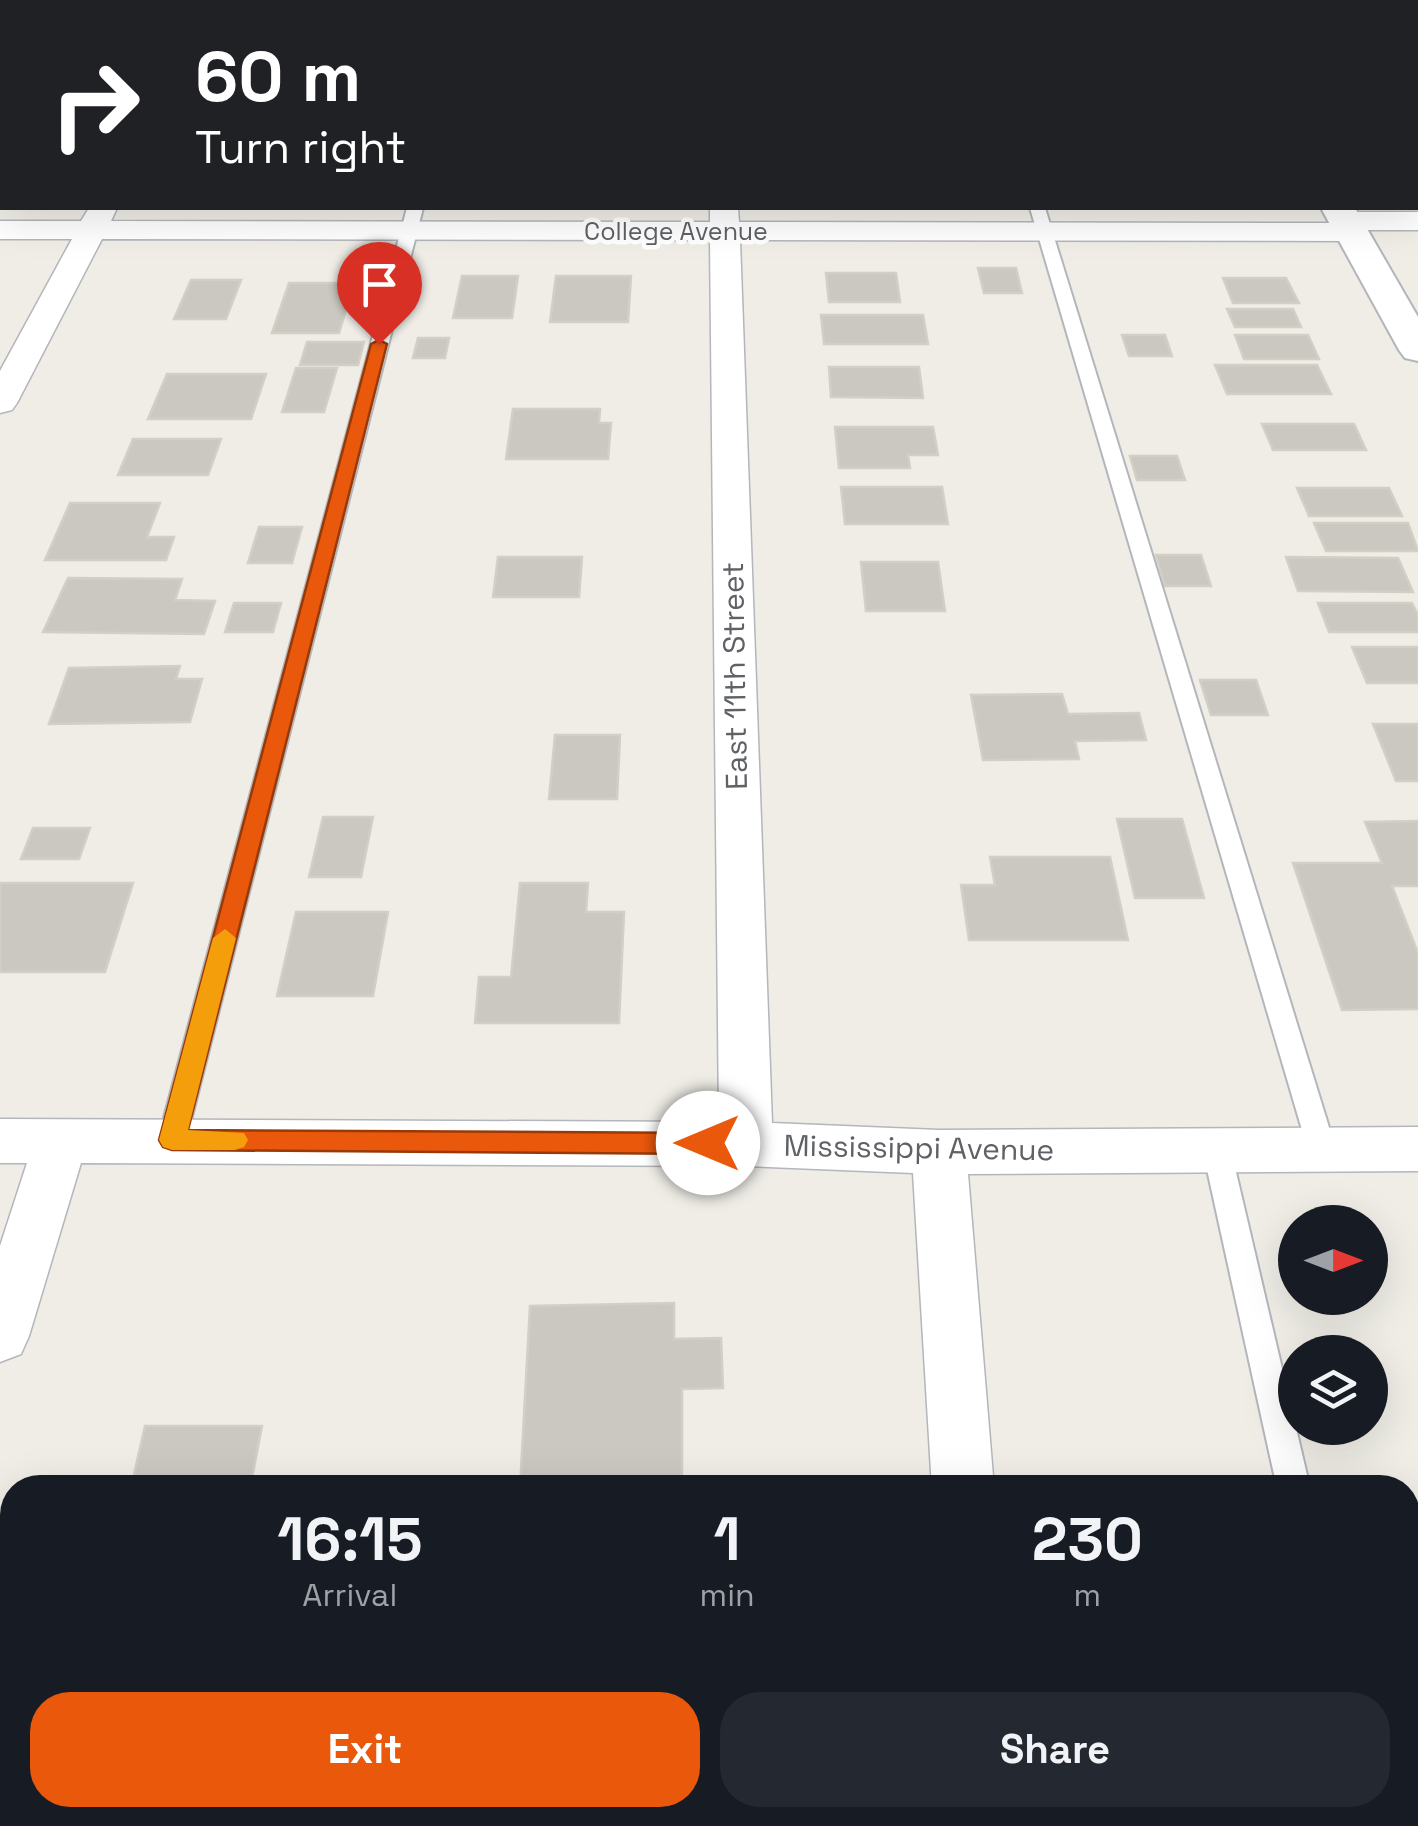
<!DOCTYPE html>
<html lang="en">
<head>
<meta charset="utf-8">
<style>
	body { margin:0; font-family:"Space Grotesk",sans-serif; background:#242831; color:#f1f3f6; height:100vh; display:flex; flex-direction:column; font-size:38px; white-space:nowrap }
	* { box-sizing:border-box; margin:0 }
	p { font-size:32px; color:#9ea1a6 }
	.icon { flex:none; width:55px; height:55px; fill:none; stroke:currentColor; stroke-width:2; stroke-linecap:round; stroke-linejoin:round }
	.map { position:relative; flex:1; overflow:hidden }
	.sheet { position:absolute; left:0px; top:1475px; width:1420px; height:352px; display:flex; flex-direction:column; background:#171b24; border-radius:40px 40px 0 0; box-shadow:0 10px 40px #0002 }
	.sheet>* { flex:none }
	.hud { position:absolute; left:0px; top:0px; width:1420px; height:210px; box-shadow:0 10px 40px #0002; background:#202124; color:#fff; overflow:hidden }
	.needle { width:65px; rotate:90deg }
	.buttons { position:absolute; left:1278px; top:1205px; display:grid; gap:20px }
	.buttons a { display:grid; place-items:center; width:110px; height:110px; border-radius:50%; background:#171b24; box-shadow:0 10px 40px #0002; font-size:50px }
	.pin { position:absolute; display:grid; place-items:center; width:85px; height:85px; color:#fff; margin:-102px -42px; border-radius:50% 50% 50% 0; rotate:-45deg; box-shadow:0 0 10px #0007 }
	.pin .icon { rotate:45deg }
	.me { position:absolute; width:110px; margin:-55px; rotate:270deg; stroke-linejoin:round; filter:drop-shadow(0 0 8px #0008) }
	.turn { display:flex; align-items:center; gap:35px; height:210px; padding:0 30px; font-size:45px }
	.turn .icon { width:130px; height:130px; stroke-width:2.5 }
	.turn b { display:block; font-size:70px; line-height:85px }
	.eta { display:flex; justify-content:space-evenly; align-items:center; height:170px; text-align:center }
	.eta b { font-size:60px; font-weight:600; line-height:70px }
	.action { display:flex; gap:20px; margin-top:auto; padding:20px 30px }
	.action a { flex:1; height:115px; border-radius:40px; background:#ea580c; color:#fff; font-size:40px; font-weight:600; line-height:115px; text-align:center }
	.action a+a { background:#242831; color:#f1f3f6 }
	.map>svg:first-child { display:block }
	.green { fill:#c4e5c5 }
	.building { fill:#cbc8c2; stroke:#d3cfc5; stroke-width:2.5 }
	.lines { fill:none; stroke-linecap:round; stroke-linejoin:round }
	.lane-casing { stroke:#b3b6ba; stroke-width:4 }
	.street-casing { stroke:#b3b6ba; stroke-width:3 }
	.secondary-casing { stroke:#b2b5ba; stroke-width:4 }
	.lane { fill:#fff; fill-rule:evenodd }
	.street { fill:#fff; fill-rule:evenodd }
	.secondary { fill:#fff; fill-rule:evenodd }
	.route { fill:#ea580c; stroke:#983908; stroke-width:2.5 }
	.slow { fill:#f59e0b }
	.labels { text-anchor:middle; stroke-width:9; stroke-linejoin:round; paint-order:stroke }
	.far-street-label { font-size:25px; fill:#5e6165; stroke:#fff }
	.street-label { font-size:30px; fill:#5e6165; stroke:#fff }
</style>
</head>
<body>
<div class="map">
<svg width="1418" height="1826" viewBox="0 0 1418 1826">
	<rect width="100%" height="100%" fill="#efede6"/>
	<path class="green" d="M1078,1815H1404L1412,1826H1080Z"/>
	<g class="building">
		<path d="M978,268H1016L1022,293H984Z"/>
		<path d="M826,273H896L900,302H829Z"/>
		<path d="M462,276H518L512,318H453Z"/>
		<path d="M556,276H631L628,322H550Z"/>
		<path d="M1223,278H1286L1299,303H1233Z"/>
		<path d="M191,280H241L226,319H174Z"/>
		<path d="M289,283H354L339,333H272Z"/>
		<path d="M1227,309H1293L1301,327H1235Z"/>
		<path d="M821,315H923L928,344H824Z"/>
		<path d="M1122,335H1165L1172,356H1129Z"/>
		<path d="M1235,335H1308L1319,359H1244Z"/>
		<path d="M418,338H449L445,358H413Z"/>
		<path d="M307,342H364L358,365H300Z"/>
		<path d="M1215,365H1317L1331,394H1227Z"/>
		<path d="M829,367H919L923,398L831,397Z"/>
		<path d="M296,368H337L324,412H282Z"/>
		<path d="M167,374H266L251,419H148Z"/>
		<path d="M513,409H600L599,423H611L608,459H506Z"/>
		<path d="M1262,424H1354L1366,450H1273Z"/>
		<path d="M835,427H933L938,455H908L910,468H839Z"/>
		<path d="M133,439H221L208,475H118Z"/>
		<path d="M1130,456H1177L1185,480H1137Z"/>
		<path d="M841,487H942L948,524H845Z"/>
		<path d="M1297,488H1389L1402,516H1309Z"/>
		<path d="M70,503H160L147,537H174L166,560H45Z"/>
		<path d="M1314,523H1408L1418,551H1326Z"/>
		<path d="M259,527H302L292,563H248Z"/>
		<path d="M1156,555H1201L1211,586H1165Z"/>
		<path d="M498,557H582L579,597H493Z"/>
		<path d="M1286,557L1398,558L1413,592L1298,591Z"/>
		<path d="M861,562H938L945,611H866Z"/>
		<path d="M68,578L182,579L175,600L215,601L204,634L43,632Z"/>
		<path d="M234,603H281L273,632H225Z"/>
		<path d="M1318,603H1412L1418,615V632H1329Z"/>
		<path d="M1352,647H1418V683H1367Z"/>
		<path d="M180,666L176,679H202L190,722L49,724L69,668Z"/>
		<path d="M1200,680H1256L1268,715H1211Z"/>
		<path d="M1062,694L1068,714L1139,713L1146,740L1075,741L1079,759L983,760L971,695Z"/>
		<path d="M1373,724H1418V781H1396Z"/>
		<path d="M555,735H620L617,799H549Z"/>
		<path d="M323,817H373L361,877H309Z"/>
		<path d="M1117,819H1182L1204,898H1135Z"/>
		<path d="M1418,821V886H1392L1418,953V1009L1342,1010L1293,863H1382L1365,822Z"/>
		<path d="M33,828H90L79,859H21Z"/>
		<path d="M990,857H1110L1128,940H969L961,885H995Z"/>
		<path d="M0,883H133L105,972H0Z"/>
		<path d="M520,883H588L586,912H624L619,1023H475L479,977H511Z"/>
		<path d="M296,912H388L373,996H277Z"/>
		<path d="M674,1303V1339L721,1338L723,1388L682,1389V1488H520L530,1306Z"/>
		<path d="M145,1426H262L250,1488H131Z"/>
		<path d="M1408,1535H1418V1706L1408,1667Z"/>
	</g>
	<g class="lines">
		<defs>
			<g id="lane">
				<path d="M962,0H974L975,2H963Z"/>
				<path d="M407,208H423L186,1140L182,1148L172,1151L162,1148L158,1140Z"/>
				<path d="M1030,208H1045L1336,1150L1332,1158L1322,1161L1312,1158L1308,1150Z"/>
				<path d="M1217,1140L1227,1143L1231,1151L1310,1488H1277L1203,1151L1207,1143Z"/>
				<path d="M1408,1737L1418,1741V1789L1408,1785Z"/>
			</g>
			<g id="street">
				<path d="M89,208H117L111,221L710,222V208H738L739,222L1333,223L1336,215L1346,212H1418V230H1365L1363,238L1352,241L740,240L772,1123L939,1130L1418,1127V1171L968,1174L994,1488H932L913,1173L746,1166L81,1163L29,1336L21,1354L0,1362V1246L27,1163H0V1119L719,1122L710,240L102,239L17,403L12,410L0,413V371L72,239H0V221H81Z"/>
				<path d="M933,1815H1003V1826H931Z"/>
			</g>
			<g id="secondary">
				<path d="M1207,0H1235L1236,2H1208Z"/>
				<path d="M1321,208H1355L1418,317V361L1405,358L1399,350Z"/>
			</g>
		</defs>
		<use href="#lane" class="lane-casing"/>
		<use href="#street" class="street-casing"/>
		<use href="#secondary" class="secondary-casing"/>
		<use href="#lane" class="lane"/>
		<use href="#street" class="street"/>
		<use href="#secondary" class="secondary"/>
	</g>
	<path class="route" d="M379,340L387,344L188,1130L708,1133L717,1136L721,1143L717,1151L708,1154L172,1150L163,1147L159,1140L371,344Z"/>
	<path class="slow" d="M225,929L236,938L188,1130L244,1133L248,1140L244,1147L235,1150H172L163,1147L159,1140L213,938Z"/>
	<g class="labels">
		<g class="far-street-label">
			<text x="676" y="240">College Avenue</text>
		</g>
		<g class="street-label">
			<text transform="translate(735 676) rotate(-91)" y="10">East 11th Street</text>
			<text transform="translate(919 1148) rotate(1)" y="10">Mississippi Avenue</text>
		</g>
	</g>
</svg>
<div class="buttons">
<a><svg class="needle" viewBox="-14 -14 28 28"><path d="M0-13l5 13h-10z" fill="#e53935"/><path d="M0 13l5-13h-10z" fill="#9ea1a6"/></svg></a>
<a><svg class="icon" aria-label="layers" viewBox="0 0 24 24"><path d="M12 4l9 5-9 5-9-5zM3 14l9 5 9-5"/></svg></a>
</div>
<div class="pin" style="left:379px;top:344px;background:#d93025"><svg class="icon" aria-label="arrive" viewBox="0 0 24 24"><path d="M6 21V4h12l-3 4 3 4H6"/></svg></div>
<svg class="me" style="left:708px;top:1143px" viewBox="-20 -20 40 40"><circle r="19" fill="#fff"/><path d="M0-13L10 11 0 6-10 11z" fill="#ea580c"/></svg>
<div class="hud">
<div class="turn"><svg class="icon" aria-label="right" viewBox="0 0 24 24"><path d="M7 20v-9h11M14 6l5 5-5 5"/></svg><div><b>60 m</b>Turn right</div></div>
</div>
<section class="sheet">
<div class="eta">
<div><b>16:15</b><p>Arrival</p></div>
<div><b>1</b><p>min</p></div>
<div><b>230</b><p>m</p></div>
</div>
<div class="action"><a>Exit</a><a>Share</a></div>
</section>
</div>
</body>
</html>
